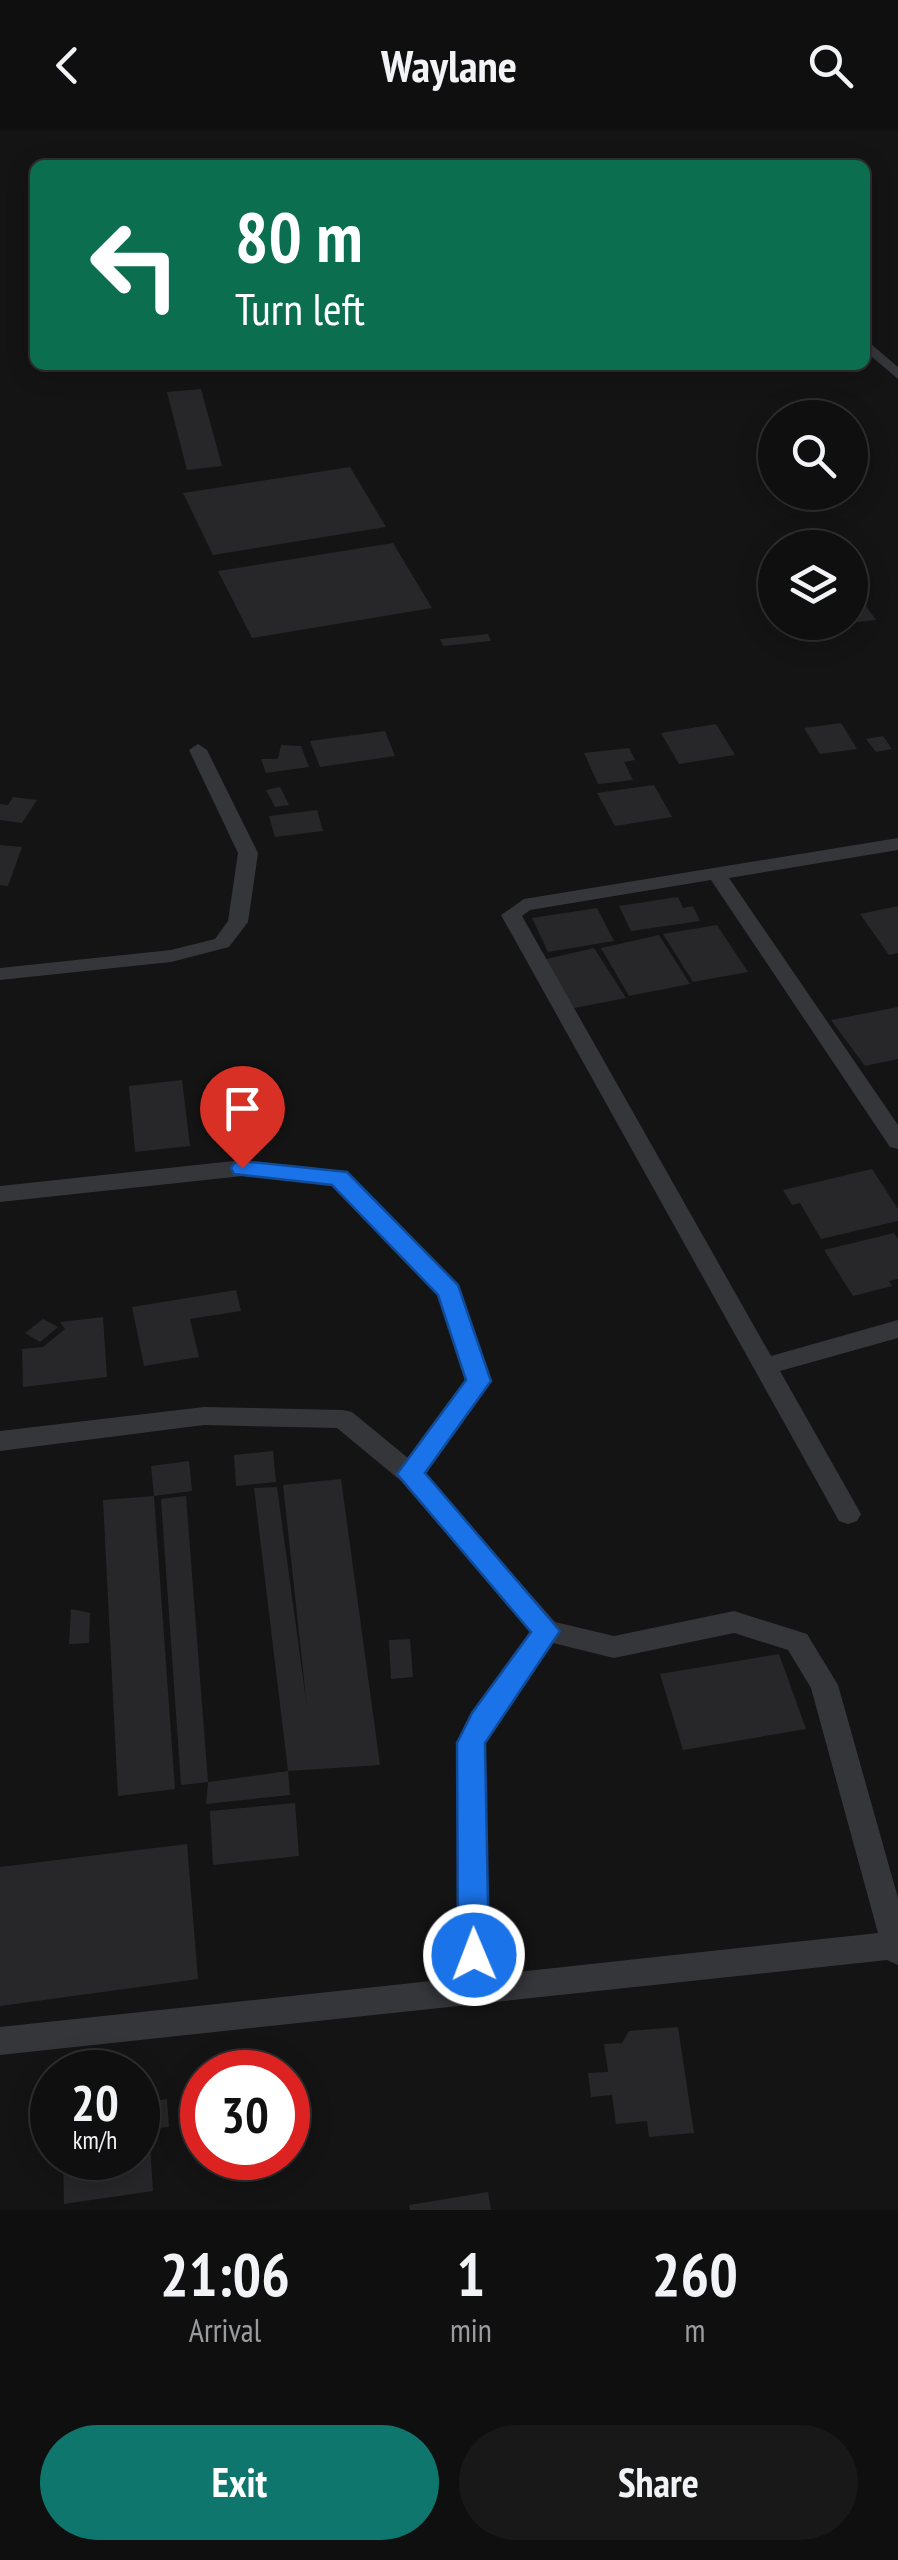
<!DOCTYPE html>
<html lang="en">
<head>
<meta charset="utf-8">
<style>
	body { margin:0; font-family:"PT Sans Narrow",sans-serif; background:#181819; color:#f1f3f6; height:100vh; display:flex; flex-direction:column; font-size:38px; white-space:nowrap }
	* { box-sizing:border-box; margin:0 }
	p { font-size:32px; color:#9b9c9f }
	.icon { flex:none; width:55px; height:55px; fill:none; stroke:currentColor; stroke-width:2; stroke-linecap:round; stroke-linejoin:round }
	.map { position:relative; height:2080px; overflow:hidden }
	.drawer { display:flex; flex-direction:column; background:#0f0f10; flex:1 }
	.drawer>* { flex:none }
	.top-card { position:absolute; left:30px; top:30px; width:840px; height:210px; border-radius:15px; box-shadow:0 5px 25px #0003,0 0 0 2px #2f2f30; background:#0b6e4f; color:#fff; overflow:hidden }
	.buttons { position:absolute; left:758px; top:270px; display:grid; gap:20px }
	.buttons a { display:grid; place-items:center; width:110px; height:110px; border-radius:50%; background:#0f0f10; box-shadow:0 5px 25px #0003,0 0 0 2px #2f2f30; font-size:50px }
	.speed { position:absolute; left:30px; top:1920px; display:flex; gap:20px; font-size:50px; font-weight:700; text-align:center }
	.speed>* { display:grid; place-content:center; width:130px; height:130px; border-radius:50%; background:#0f0f10; box-shadow:0 5px 25px #0003,0 0 0 2px #2f2f30; line-height:1 }
	.speed small { font-size:25px; font-weight:400 }
	.speed .limit { border:15px solid #d22; background:#fff; color:#111 }
	.pin { position:absolute; display:grid; place-items:center; width:85px; height:85px; color:#fff; margin:-102px -42px; border-radius:50% 50% 50% 0; rotate:-45deg; box-shadow:0 0 10px #0007 }
	.pin .icon { rotate:45deg }
	.me { position:absolute; width:110px; margin:-55px; rotate:359deg; stroke-linejoin:round; filter:drop-shadow(0 0 8px #0008) }
	.turn { display:flex; align-items:center; gap:35px; height:210px; padding:0 40px; font-size:45px }
	.turn .icon { width:130px; height:130px; stroke-width:2.5 }
	.turn b { display:block; font-size:70px; line-height:85px }
	.eta { display:flex; justify-content:space-evenly; align-items:center; height:170px; text-align:center }
	.eta b { font-size:60px; font-weight:700; line-height:70px }
	.button { display:flex; gap:20px; margin-top:auto; padding:20px 40px }
	.button a { flex:1; height:115px; border-radius:60px; background:#0f766e; color:#fff; font-size:40px; font-weight:700; line-height:115px; text-align:center }
	.button a+a { background:#181819; color:#f1f3f6 }
	header { display:flex; justify-content:space-between; align-items:center; height:130px; padding:0 40px; background:#0f0f10; font-size:45px; font-weight:700 }
	.map>svg:first-child { display:block }
	.building { fill:#272729 }
	.lines { fill:none; stroke-linecap:round; stroke-linejoin:round }
	.street { fill:#35363a; fill-rule:evenodd }
	.route { fill:#1a73e8; stroke:#114b97; stroke-width:2.5 }
</style>
</head>
<body>
<header><svg class="icon" aria-label="back" viewBox="0 0 24 24"><path d="M15 5l-7 7 7 7"/></svg>Waylane<svg class="icon" aria-label="search" viewBox="0 0 24 24"><circle cx="10" cy="10" r="6"/><path d="M15 15l6 6"/></svg></header>
<div class="map">
<svg width="898" height="2080" viewBox="0 0 898 2080">
	<rect width="100%" height="100%" fill="#141415"/>
	<g class="building">
		<path d="M201,259L222,336L187,340L167,262Z"/>
		<path d="M350,337L386,397L213,425L183,363Z"/>
		<path d="M393,413L432,478L252,508L218,441Z"/>
		<path d="M860,468L876,490L850,493V469Z"/>
		<path d="M488,504L491,511L443,516L440,509Z"/>
		<path d="M841,593L857,619L820,624L804,598Z"/>
		<path d="M716,594L735,625L679,634L661,603Z"/>
		<path d="M385,601L395,626L320,637L310,611Z"/>
		<path d="M883,606L892,619L876,622L866,609Z"/>
		<path d="M281,615L301,616L309,637L266,643L261,629H278Z"/>
		<path d="M629,618L635,630L624,632L633,650L598,654L584,623Z"/>
		<path d="M654,655L672,687L615,696L597,663Z"/>
		<path d="M280,657L289,675L275,677L266,660Z"/>
		<path d="M13,667L37,670L22,693L0,690V674L8,675Z"/>
		<path d="M317,680L323,701L275,707L269,686Z"/>
		<path d="M0,715L22,717L8,756L0,755Z"/>
		<path d="M678,767L683,778L693,776L700,791L631,801L619,776Z"/>
		<path d="M898,776V823L889,825L860,784Z"/>
		<path d="M597,778L614,811L548,822L532,788Z"/>
		<path d="M717,795L748,842L693,852L663,804Z"/>
		<path d="M659,805L690,854L629,866L601,818Z"/>
		<path d="M594,818L626,868L569,879L542,830Z"/>
		<path d="M898,877V929L865,936L831,890Z"/>
		<path d="M182,950L190,1016L135,1022L129,956Z"/>
		<path d="M872,1039L898,1079V1091L821,1109L800,1073L792,1075L783,1060Z"/>
		<path d="M894,1103L898,1109V1149L889,1151L892,1156L853,1166L824,1120Z"/>
		<path d="M236,1160L241,1181L190,1189L199,1227L144,1236L132,1177Z"/>
		<path d="M103,1187L107,1247L23,1257L22,1219L43,1217L65,1199L60,1192Z"/>
		<path d="M43,1189L58,1197L40,1212L25,1203Z"/>
		<path d="M273,1321L276,1352L236,1356L234,1325Z"/>
		<path d="M189,1331L192,1361L154,1366L175,1659L118,1666L103,1370L154,1366L151,1336Z"/>
		<path d="M341,1349L380,1635L288,1641L254,1358L277,1357L307,1577L283,1355Z"/>
		<path d="M186,1366L208,1652L181,1655L161,1369Z"/>
		<path d="M71,1479L90,1483L89,1513L69,1514Z"/>
		<path d="M410,1509L413,1547L391,1549L389,1510Z"/>
		<path d="M779,1524L806,1599L683,1620L660,1544Z"/>
		<path d="M288,1641L290,1665L206,1674L208,1652Z"/>
		<path d="M295,1673L299,1726L213,1735L210,1681Z"/>
		<path d="M187,1714L198,1849L0,1876V1737Z"/>
		<path d="M678,1897L694,2003L649,2007L647,1991L616,1994L612,1965L591,1967L588,1943L608,1942L604,1914L622,1913L629,1901Z"/>
		<path d="M167,1969L169,1997L149,1999L153,2061L64,2074L63,2028H138V1973Z"/>
		<path d="M488,2062L491,2080H410L409,2075Z"/>
	</g>
	<g class="lines">
		<g class="street">
			<path d="M865,209L898,237V249L865,221Z"/>
			<path d="M198,614L207,620L258,723L248,792L229,817L171,832L0,850V838L171,820L215,809L228,791L238,723L189,620Z"/>
			<path d="M898,708V720L729,748L898,995V1019L890,1017L711,750L530,780L522,786L771,1226L898,1190V1208L780,1241L861,1384L857,1391L848,1394L839,1391L501,785L524,769Z"/>
			<path d="M243,1030L347,1042L457,1155L490,1251L424,1343L555,1492L614,1506L734,1481L807,1504L838,1555L898,1768V1835L887,1830L0,1925V1897L459,1848L457,1613L472,1583L531,1502L401,1351L337,1298L204,1295L0,1321V1301L204,1277L343,1280L352,1282L408,1328L465,1250L438,1165L333,1054L243,1046L0,1072V1056ZM734,1503L788,1520L811,1558L878,1803L489,1845L485,1613L553,1513L614,1528Z"/>
		</g>
	</g>
	<path class="route" d="M242,1031L347,1042L458,1155L491,1251L425,1343L560,1501L485,1613L489,1825L484,1835L474,1839L463,1835L458,1825L457,1613L472,1583L531,1502L397,1344L466,1250L438,1165L332,1055L234,1044L231,1038L234,1033Z"/>
</svg>
<div class="buttons">
<a><svg class="icon" aria-label="search" viewBox="0 0 24 24"><circle cx="10" cy="10" r="6"/><path d="M15 15l6 6"/></svg></a>
<a><svg class="icon" aria-label="layers" viewBox="0 0 24 24"><path d="M12 4l9 5-9 5-9-5zM3 14l9 5 9-5"/></svg></a>
</div>
<div class="speed"><div>20<small>km/h</small></div><div class="limit">30</div></div>
<div class="pin" style="left:242px;top:1038px;background:#d93025"><svg class="icon" aria-label="arrive" viewBox="0 0 24 24"><path d="M6 21V4h12l-3 4 3 4H6"/></svg></div>
<svg class="me" style="left:474px;top:1825px" viewBox="-20 -20 40 40"><circle r="17" fill="#1a73e8" stroke="#fff" stroke-width="3"/><path d="M0-11L8 9 0 5-8 9z" fill="#fff"/></svg>
<div class="top-card">
<div class="turn"><svg class="icon" aria-label="left" viewBox="0 0 24 24"><path d="M17 20v-9H6M10 6l-5 5 5 5"/></svg><div><b>80 m</b>Turn left</div></div>
</div>
</div>
<section class="drawer">
<div class="eta">
<div><b>21:06</b><p>Arrival</p></div>
<div><b>1</b><p>min</p></div>
<div><b>260</b><p>m</p></div>
</div>
<div class="button"><a>Exit</a><a>Share</a></div>
</section>
</body>
</html>
